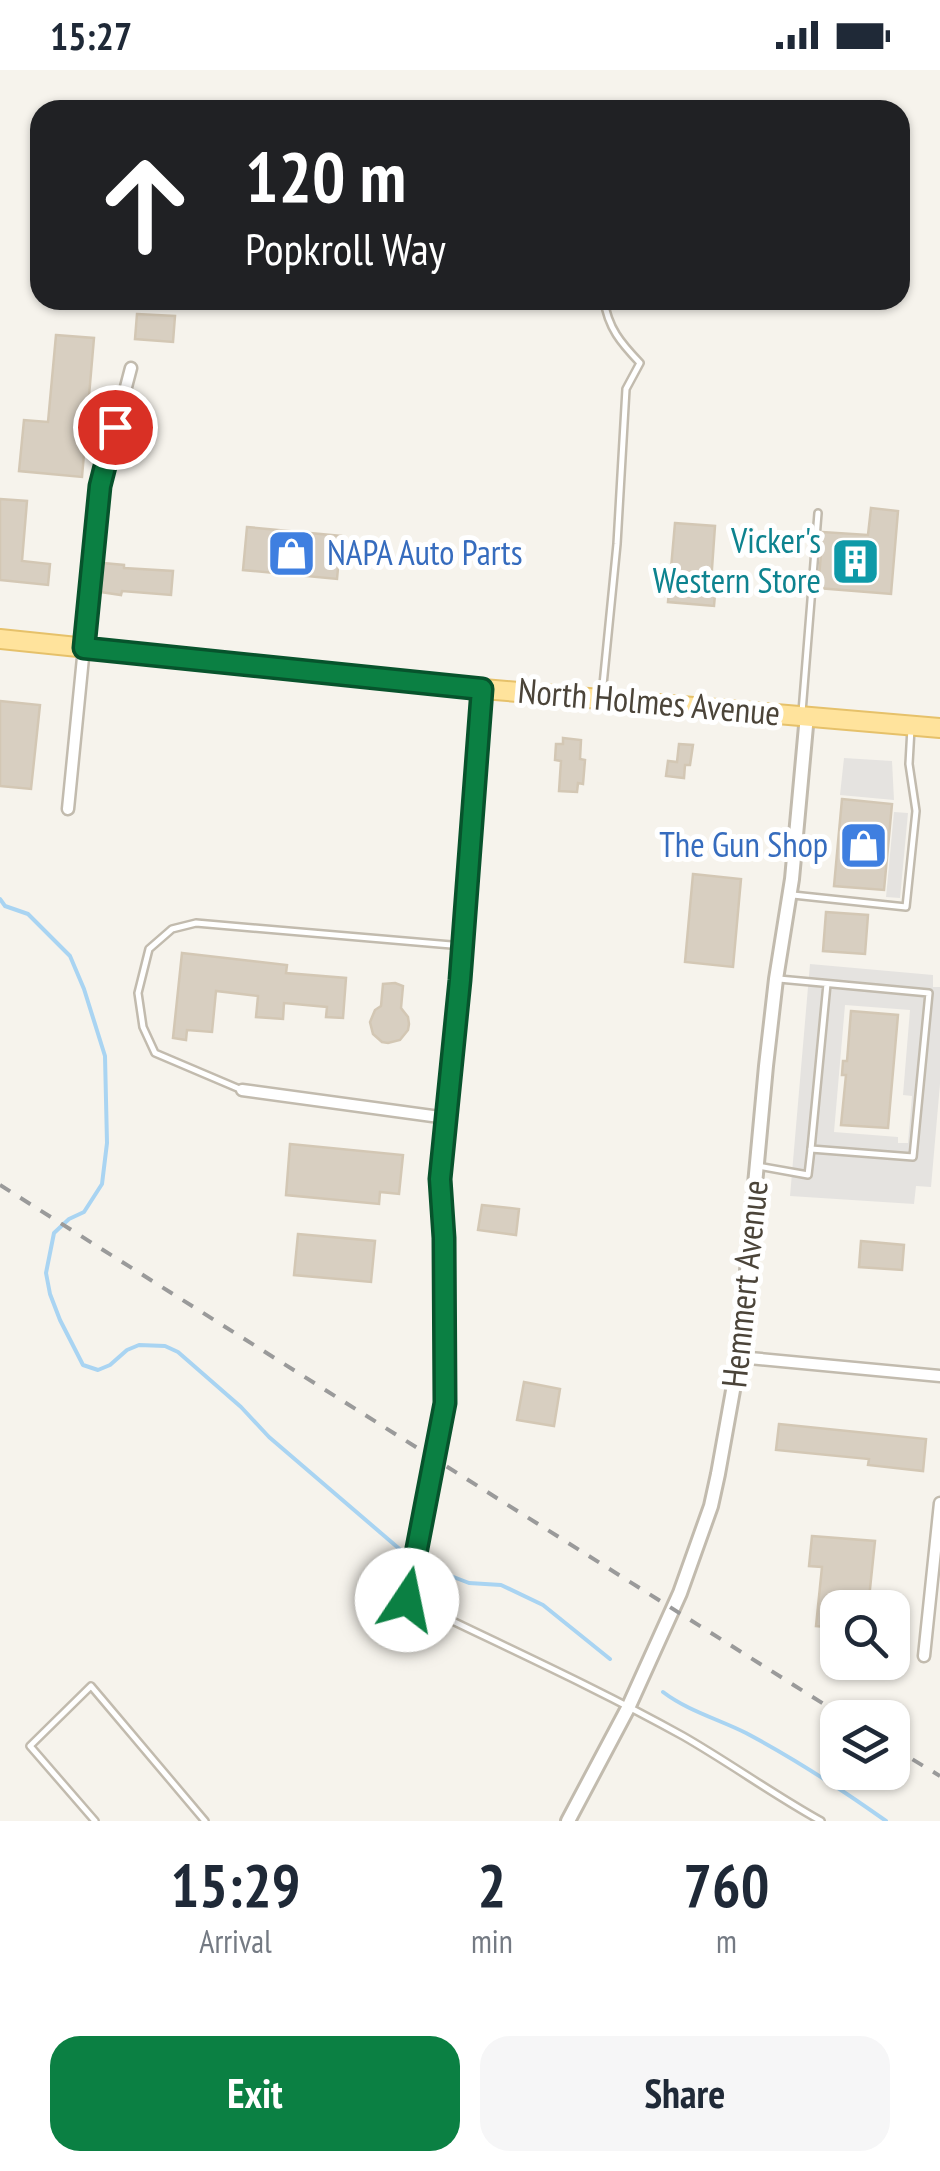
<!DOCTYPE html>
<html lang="en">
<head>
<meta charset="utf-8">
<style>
	body { margin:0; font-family:"PT Sans Narrow",sans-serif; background:#f6f6f7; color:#1f2937; height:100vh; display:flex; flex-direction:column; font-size:38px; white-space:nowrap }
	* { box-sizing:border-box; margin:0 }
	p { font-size:32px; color:#747a83 }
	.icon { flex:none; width:55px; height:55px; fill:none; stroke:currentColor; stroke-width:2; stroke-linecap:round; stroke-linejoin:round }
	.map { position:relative; height:1751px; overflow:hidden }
	.details { display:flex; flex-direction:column; background:#fff; flex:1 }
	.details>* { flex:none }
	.banner { position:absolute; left:30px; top:30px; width:880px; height:210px; border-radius:30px; box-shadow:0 2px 8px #0004; background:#202124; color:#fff; overflow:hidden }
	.controls { position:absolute; left:820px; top:1520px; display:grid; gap:20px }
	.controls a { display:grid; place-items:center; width:90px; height:90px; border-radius:20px; background:#fff; box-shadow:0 2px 8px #0004; font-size:50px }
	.pin { position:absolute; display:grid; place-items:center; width:85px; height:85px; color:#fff; margin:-42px; border:5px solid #fff; border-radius:50%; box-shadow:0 2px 10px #0007 }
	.me { position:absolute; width:110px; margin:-55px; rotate:11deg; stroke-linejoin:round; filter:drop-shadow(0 0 8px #0008) }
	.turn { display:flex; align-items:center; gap:35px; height:210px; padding:0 50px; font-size:45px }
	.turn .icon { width:130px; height:130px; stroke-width:2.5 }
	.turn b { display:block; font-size:70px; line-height:85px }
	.eta { display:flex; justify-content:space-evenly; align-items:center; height:170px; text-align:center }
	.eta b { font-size:60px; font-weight:700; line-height:70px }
	.primary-button { display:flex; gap:20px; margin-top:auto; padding:20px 50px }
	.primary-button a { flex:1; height:115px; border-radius:30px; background:#0b8043; color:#fff; font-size:40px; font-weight:700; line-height:115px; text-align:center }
	.primary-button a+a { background:#f6f6f7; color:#1f2937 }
	.status { display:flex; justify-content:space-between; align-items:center; height:70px; padding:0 50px; background:#fff; direction:ltr }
	.status svg { height:28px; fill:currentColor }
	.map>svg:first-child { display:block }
	.parking { fill:#e5e3e0; fill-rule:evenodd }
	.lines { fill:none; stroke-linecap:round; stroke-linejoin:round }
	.stream { stroke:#a9d4f2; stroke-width:4 }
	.building { fill:#d8cfc1; stroke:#d3c7b4; stroke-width:2.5 }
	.service-casing { stroke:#c2bbae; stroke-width:10 }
	.minor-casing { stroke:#c2bbae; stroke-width:15 }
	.tertiary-casing { stroke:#c2bbae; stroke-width:18 }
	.primary-casing { stroke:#e6c16a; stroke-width:22 }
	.service { stroke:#fff; stroke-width:5 }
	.minor { stroke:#fff; stroke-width:10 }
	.tertiary { stroke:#fff; stroke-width:12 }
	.primary { stroke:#ffe39c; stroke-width:18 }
	.rail { stroke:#9a9a9a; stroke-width:4; stroke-dasharray:12 12; stroke-linecap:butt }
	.route-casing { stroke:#07532c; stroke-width:25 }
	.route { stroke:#0b8043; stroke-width:18 }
	.labels { text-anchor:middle; stroke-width:10; stroke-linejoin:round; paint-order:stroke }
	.culture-label { font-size:35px; fill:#0d838f; stroke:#fff; text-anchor:end }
	.shop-label { font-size:35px; fill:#366cbe; stroke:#fff; text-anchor:start }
	.street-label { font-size:35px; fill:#4b4439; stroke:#fff }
</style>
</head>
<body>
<div class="status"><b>15:27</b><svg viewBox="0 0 49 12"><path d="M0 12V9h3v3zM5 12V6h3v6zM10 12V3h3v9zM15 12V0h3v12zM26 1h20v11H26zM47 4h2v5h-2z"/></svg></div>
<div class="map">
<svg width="940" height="1751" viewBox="0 0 940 1751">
	<rect width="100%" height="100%" fill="#f6f3ec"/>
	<g class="parking">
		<path d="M844,688L892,691L894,730L840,725Z"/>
		<path d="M894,742L908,743L900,828L886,827Z"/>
		<path d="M810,894L933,905V917H940V1014L931,1117L916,1116L914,1134L790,1126ZM845,935L910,940L903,1025L912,1026L908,1073H898V1067L834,1062Z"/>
	</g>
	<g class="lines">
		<g class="stream">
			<path d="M0,829L5,836L28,844L70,886L84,919L105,986L107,1073L102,1114L84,1142L69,1149L54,1163L46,1203L50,1224L60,1250L83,1295L98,1300L110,1295L127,1280L139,1275L165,1276L178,1282L241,1337L269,1367L410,1488"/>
			<path d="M425,1496L469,1513L501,1515L543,1535L610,1589"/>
			<path d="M663,1622C688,1641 718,1649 746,1663C795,1689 841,1719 886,1751"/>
		</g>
	</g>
	<g class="building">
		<path d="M137,244L175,246L173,272L135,269Z"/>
		<path d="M56,265L94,268L82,407L19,401L24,350L48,352Z"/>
		<path d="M0,429L27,431L22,491L50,494L48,515L0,510Z"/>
		<path d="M871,438L898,441L891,524L818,518L823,462L868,465Z"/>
		<path d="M675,453L715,456L711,513H716L714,536L668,532Z"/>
		<path d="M247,457L341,466L337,509L243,500Z"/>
		<path d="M103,493L124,495V498L173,501L171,525L122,521L121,525L100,522Z"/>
		<path d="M0,631L40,635L31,719L0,716Z"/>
		<path d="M563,668L581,670L580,689L585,690L583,714L578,713L577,722L559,721L561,691L555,690L556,674H563Z"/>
		<path d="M679,674L693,675L690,695H685L684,708L666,706L668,691L677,692Z"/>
		<path d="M842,729L892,734L884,820L834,816Z"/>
		<path d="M693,804L741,809L733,897L685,892Z"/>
		<path d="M826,842L868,845L865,884L823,881Z"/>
		<path d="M182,883L287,895L286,903L346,908L343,948L326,947L327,937L284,933L283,949L256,947L258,926L216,921L212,962L187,960L186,970L173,968Z"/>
		<path d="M395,913L403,916L401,938L408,947L409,954L408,960L400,970L388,973L382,972L373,964L370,952L375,940L381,936L383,914Z"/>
		<path d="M851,941L898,945L888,1058L841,1055L846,1005H842L843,991H847Z"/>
		<path d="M290,1074L403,1085L399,1124L380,1122L379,1134L286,1125Z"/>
		<path d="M482,1135L519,1139L516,1165L478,1160Z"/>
		<path d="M298,1164L375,1171L371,1212L294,1205Z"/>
		<path d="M861,1171L904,1175L902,1200L859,1197Z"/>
		<path d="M524,1312L560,1319L554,1356L517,1350Z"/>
		<path d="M779,1354L926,1369L923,1401L868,1395L869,1389L776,1380Z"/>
		<path d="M812,1466L875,1471L868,1538H838V1558L816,1556L822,1497L809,1496Z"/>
	</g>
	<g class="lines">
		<defs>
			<g id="service">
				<path d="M641,40V39"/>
				<path d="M602,625L617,474L626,319L640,293C621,273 608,258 604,230"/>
				<path d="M802,642L818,443"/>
				<path d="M793,825L906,837L916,741L909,694L911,658"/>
				<path d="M779,909L929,923L913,1087L811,1079L827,914"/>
				<path d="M242,1020L155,983L143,957L138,923L149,879L172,859L196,853L463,876"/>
				<path d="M758,1096L808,1105L811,1079"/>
				<path d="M407,1529C499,1574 593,1616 683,1666C730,1693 774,1725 821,1751"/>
				<path d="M95,1751L30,1676L91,1616L205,1751"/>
			</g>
			<g id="minor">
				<path d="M68,739L100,416L131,298"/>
				<path d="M242,1020L447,1048"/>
				<path d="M739,1287L940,1306"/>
				<path d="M407,1529L445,1333L444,1168L440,1109L463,876L483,619"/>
				<path d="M924,1586L940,1433"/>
			</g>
			<path id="tertiary" d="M568,1751L628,1638L680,1523L711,1436L718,1404L739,1287L766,996L776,909L792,809L807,645"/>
			<path id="primary" d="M0,569L483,619L940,658"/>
		</defs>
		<use href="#service" class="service-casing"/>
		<use href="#minor" class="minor-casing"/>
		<use href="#tertiary" class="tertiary-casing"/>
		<use href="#primary" class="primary-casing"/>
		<use href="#service" class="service"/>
		<use href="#minor" class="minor"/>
		<use href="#tertiary" class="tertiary"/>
		<use href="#primary" class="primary"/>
		<g class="rail">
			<path d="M0,1115L846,1648"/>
			<path d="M892,1677L940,1706"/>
		</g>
	</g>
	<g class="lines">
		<defs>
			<path id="route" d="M115,357L100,416L84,578L482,619L460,910L440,1109L444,1168L445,1333L407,1530"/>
		</defs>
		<use href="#route" class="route-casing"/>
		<use href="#route" class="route"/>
	</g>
	<defs>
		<symbol id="shop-square" viewBox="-11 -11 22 22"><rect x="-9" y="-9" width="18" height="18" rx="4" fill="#3f7fe0" stroke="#fff"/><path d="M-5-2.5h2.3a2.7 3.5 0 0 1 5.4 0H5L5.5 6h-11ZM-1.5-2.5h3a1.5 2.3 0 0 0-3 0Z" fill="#fff"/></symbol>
		<symbol id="building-square" viewBox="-11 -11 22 22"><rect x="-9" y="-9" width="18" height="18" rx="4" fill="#0f9aa8" stroke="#fff"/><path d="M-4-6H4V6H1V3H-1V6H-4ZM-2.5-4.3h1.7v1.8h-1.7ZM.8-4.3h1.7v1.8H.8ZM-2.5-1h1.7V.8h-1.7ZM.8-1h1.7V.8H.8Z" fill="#fff"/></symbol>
	</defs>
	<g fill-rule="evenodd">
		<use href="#shop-square" x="264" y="456" width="55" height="55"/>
		<use href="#building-square" x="828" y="464" width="55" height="55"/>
		<use href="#shop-square" x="836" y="748" width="55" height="55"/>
	</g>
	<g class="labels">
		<g class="culture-label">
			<text x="821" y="483">Vicker's<tspan x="821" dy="40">Western Store</tspan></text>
		</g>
		<g class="shop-label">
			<text x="327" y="495">NAPA Auto Parts</text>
			<text x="828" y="787" text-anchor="end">The Gun Shop</text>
		</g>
		<g class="street-label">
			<text transform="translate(649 632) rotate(5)" y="12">North Holmes Avenue</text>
			<text transform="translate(745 1214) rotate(-84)" y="12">Hemmert Avenue</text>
		</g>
	</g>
</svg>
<div class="controls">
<a><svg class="icon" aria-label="search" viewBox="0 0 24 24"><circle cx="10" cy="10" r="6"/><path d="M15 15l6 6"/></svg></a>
<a><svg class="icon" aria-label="layers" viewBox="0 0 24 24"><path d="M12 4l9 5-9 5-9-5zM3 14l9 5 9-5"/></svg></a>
</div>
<div class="pin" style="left:115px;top:357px;background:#d93025"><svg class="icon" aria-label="arrive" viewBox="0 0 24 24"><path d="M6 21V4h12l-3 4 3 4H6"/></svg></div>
<svg class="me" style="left:407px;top:1530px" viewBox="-20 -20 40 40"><circle r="19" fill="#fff"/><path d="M0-13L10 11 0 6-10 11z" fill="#0b8043"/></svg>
<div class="banner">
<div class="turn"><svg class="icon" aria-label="ahead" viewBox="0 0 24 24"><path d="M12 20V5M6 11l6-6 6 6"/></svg><div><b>120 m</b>Popkroll Way</div></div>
</div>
</div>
<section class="details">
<div class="eta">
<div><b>15:29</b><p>Arrival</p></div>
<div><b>2</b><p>min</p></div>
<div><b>760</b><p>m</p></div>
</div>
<div class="primary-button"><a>Exit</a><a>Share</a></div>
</section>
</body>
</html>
